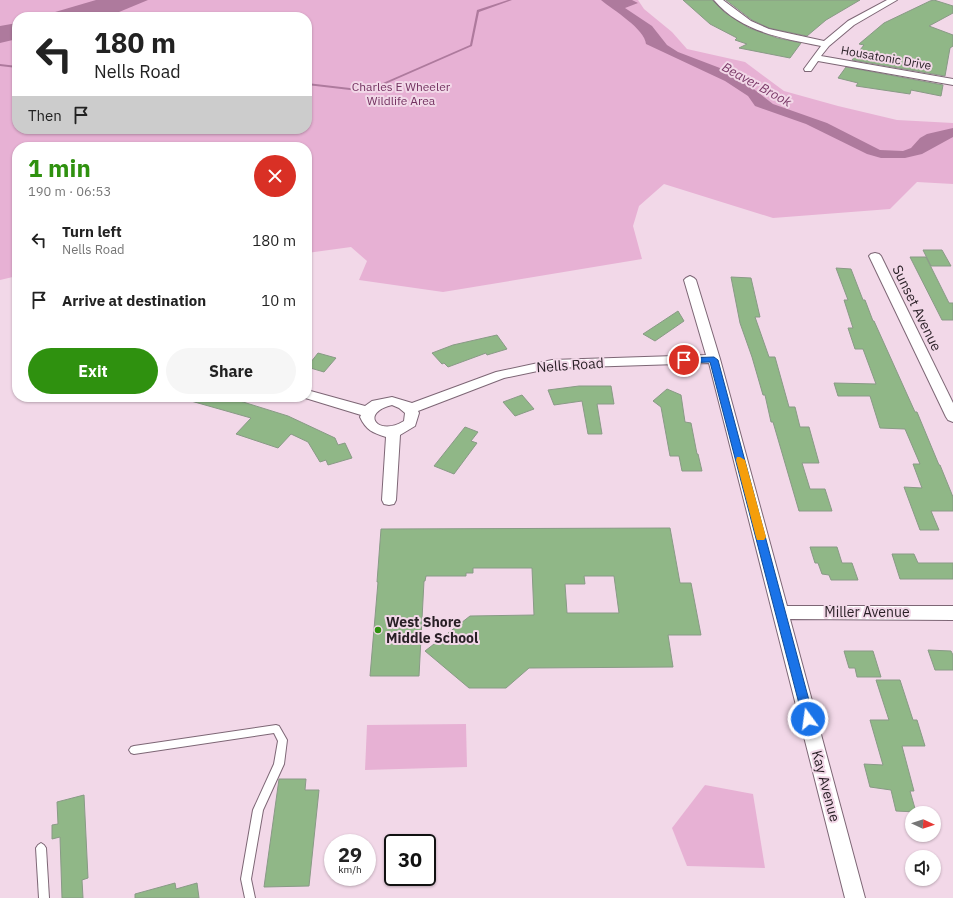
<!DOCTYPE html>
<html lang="en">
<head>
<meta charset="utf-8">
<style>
	body { margin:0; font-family:"IBM Plex Sans",sans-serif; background:#f6f6f6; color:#222; height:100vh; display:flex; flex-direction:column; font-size:15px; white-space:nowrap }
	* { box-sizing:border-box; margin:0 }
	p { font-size:13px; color:#767676 }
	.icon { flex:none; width:22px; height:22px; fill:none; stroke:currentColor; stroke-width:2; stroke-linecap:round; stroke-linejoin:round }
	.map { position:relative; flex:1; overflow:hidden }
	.drawer { position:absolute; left:12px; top:142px; width:300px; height:260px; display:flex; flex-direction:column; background:#fff; border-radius:16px; box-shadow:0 1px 3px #0004 }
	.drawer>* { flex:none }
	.banner { position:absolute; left:12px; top:12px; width:300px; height:122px; border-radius:16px; box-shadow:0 1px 3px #0004; background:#fff; color:#222; overflow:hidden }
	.needle { width:26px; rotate:93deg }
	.fabs { position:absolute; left:905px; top:806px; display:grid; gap:8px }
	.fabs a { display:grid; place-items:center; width:36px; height:36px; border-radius:50%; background:#fff; box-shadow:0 1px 3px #0004; font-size:20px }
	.speed { position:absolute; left:324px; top:834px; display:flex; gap:8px; font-size:20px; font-weight:700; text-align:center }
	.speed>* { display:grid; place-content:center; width:52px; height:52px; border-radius:50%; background:#fff; box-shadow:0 1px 3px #0004; line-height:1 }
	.speed small { font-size:10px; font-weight:400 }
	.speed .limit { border:2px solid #111; border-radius:6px; background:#fff; color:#111 }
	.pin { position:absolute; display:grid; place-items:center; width:34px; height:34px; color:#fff; margin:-17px; border:2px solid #fff; border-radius:50%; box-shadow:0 1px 4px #0007 }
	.me { position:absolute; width:44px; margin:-22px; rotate:346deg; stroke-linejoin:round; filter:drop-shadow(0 0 3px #0008) }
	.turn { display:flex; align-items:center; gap:14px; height:84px; padding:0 16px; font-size:18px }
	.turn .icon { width:52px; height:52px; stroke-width:2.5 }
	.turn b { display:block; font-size:28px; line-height:34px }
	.then { display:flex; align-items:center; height:38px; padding:0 16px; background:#0003; gap:8px; font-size:15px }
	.round { display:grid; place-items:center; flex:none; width:42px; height:42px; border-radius:21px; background:#f6f6f6 }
	.headline { display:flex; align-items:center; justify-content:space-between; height:68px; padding:0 16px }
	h1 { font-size:24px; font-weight:800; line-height:30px; color:#2f910f }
	.primary-button { display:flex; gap:8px; margin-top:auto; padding:8px 16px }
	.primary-button a { flex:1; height:46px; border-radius:24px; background:#2f910f; color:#fff; font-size:16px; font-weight:800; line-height:46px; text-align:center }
	.primary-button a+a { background:#f6f6f6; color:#222 }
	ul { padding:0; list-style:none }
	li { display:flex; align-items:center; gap:12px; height:60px; padding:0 16px }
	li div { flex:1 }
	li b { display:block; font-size:15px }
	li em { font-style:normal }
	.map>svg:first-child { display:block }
	.green { fill:#e7b1d4; fill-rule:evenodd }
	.water { fill:#ae7a9d }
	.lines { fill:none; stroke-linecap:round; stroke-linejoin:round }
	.stream { fill:#ae7a9d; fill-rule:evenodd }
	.building { fill:#90b787; stroke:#899a86; fill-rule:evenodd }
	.lane-casing { stroke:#7d6675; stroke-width:2 }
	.street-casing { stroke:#7d6675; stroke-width:2 }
	.lane { fill:#fff; fill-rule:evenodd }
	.street { fill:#fff; fill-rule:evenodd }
	.route { fill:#1a73e8; stroke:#114b97 }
	.slow { fill:#f59e0b }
	.poi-dot { fill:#2f910f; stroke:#f2d8e8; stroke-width:1.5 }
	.labels { text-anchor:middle; stroke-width:4; stroke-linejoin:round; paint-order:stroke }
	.far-street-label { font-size:12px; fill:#281f25; stroke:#f2d8e8 }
	.far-park-label { font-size:12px; fill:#733260; stroke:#f2d8e8 }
	.far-water-label { font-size:13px; font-style:italic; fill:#7a3968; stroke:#f2d8e8 }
	.street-label { font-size:14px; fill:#281f25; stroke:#f2d8e8 }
	.poi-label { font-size:14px; font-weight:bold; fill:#281f25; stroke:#f2d8e8; text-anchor:start }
</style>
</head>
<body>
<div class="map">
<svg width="953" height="898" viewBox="0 0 953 898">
	<rect width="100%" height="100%" fill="#f2d8e8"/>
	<g class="green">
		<path d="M0,0H638L644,9L672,32L687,49L745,62L784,91L838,106L897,120L953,123V184L917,182L890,209L773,218L664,184L639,206L633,226L642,259L443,292L359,280L367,261L351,247L307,253V147H17V276L0,280ZM17,17H307V129H17Z"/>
		<path d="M466,724L467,767L365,770L367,725Z"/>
		<path d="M705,785L753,794L765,868L687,866L672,828Z"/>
	</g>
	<g class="water">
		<path d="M96,0H148L107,17H38Z"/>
		<path d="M601,0H632L638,3L625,8L652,26L667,45L678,52L733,73L773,104L827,123L880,150L903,151L911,148L920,138L927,134L953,128V137L922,154L905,158H881L867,154L806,124L755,106L748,96L725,81L646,44C645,29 613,10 601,0Z"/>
		<path d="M17,23V39L0,43V26Z"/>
	</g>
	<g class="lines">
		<g class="stream">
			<path d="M508,0H512L479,12L472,46L367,92L307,85V83L367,90L470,45L477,10Z"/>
			<path d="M0,64L17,66V68L0,66Z"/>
		</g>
	</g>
	<g class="building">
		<path d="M683,0H712L724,12L749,28L777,38L801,43L790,58L739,48L747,44L735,40L737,38L710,24Z"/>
		<path d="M726,0H860L826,20L807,36L769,28L752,20Z"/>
		<path d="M934,0L953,6V13L929,26L953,35V46L950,48L945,76L852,60L864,45L859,44L884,23L930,1Z"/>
		<path d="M846,67L943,85L941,96L911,90L910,94L856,86L858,83L838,78Z"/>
		<path d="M923,250H942L951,266H931Z"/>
		<path d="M910,257H926L949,303H953V320H942Z"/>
		<path d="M836,268L851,269L863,300H865L873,321H874L915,412H917L939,465H940L953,497V511H931L939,530H920L904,487L922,488L913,464H920L905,429L880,428L870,396H838L834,383L876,384L863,349H855L848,328H853L844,300H848Z"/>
		<path d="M731,277L751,278L760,317H755L769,357H775L789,407H795L800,427H809L819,463H802L810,489H825L832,511H799L773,422H771L765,395H763L752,357L740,323Z"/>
		<path d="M678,311L684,321L655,341L643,334Z"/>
		<path d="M497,335L507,349L487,355L486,353L448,367L444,363L442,364L432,353L453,345Z"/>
		<path d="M318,353L336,358L324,372L307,367Z"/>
		<path d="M579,386H611L614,404H597L602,434H588L582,401L554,405L548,390Z"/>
		<path d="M667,389L681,395L685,422L691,423L697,454H698L702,471H682L679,456H670L661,407L653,401Z"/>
		<path d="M522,395L534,409L515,416L503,402Z"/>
		<path d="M191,397H227L288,416L335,438L338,445L345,443L352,458L328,465L326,460L320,462L308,442L291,434L278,448L236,434L251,418L191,401Z"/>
		<path d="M465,427L478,432L471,441L477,443L454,474L434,466Z"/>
		<path d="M670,528L680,583H691L701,635H668L673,667L529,668L506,688H469L425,651L470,616L534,615L532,568H473V573H466V576H426L425,581H424L419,676H370L378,582H377L381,529ZM584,576H614L619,613H567L565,584H585Z"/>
		<path d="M810,547H837L842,563H852L858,580H831L829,575L822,574L818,563H815Z"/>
		<path d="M892,554H914L918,563H953V579H900Z"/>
		<path d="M928,650L951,651L953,655V670H935Z"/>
		<path d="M844,651H873L881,677H857L855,668H849Z"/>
		<path d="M876,680H900L913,720H917L925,746H902L914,791H910L916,812L896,811L891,790L870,787L864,764L883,765L870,720H889Z"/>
		<path d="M279,779H306L305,790H319L309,886L264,887Z"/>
		<path d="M84,795L88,878L82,880L83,898H62L60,837L52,839V825L58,824L57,802Z"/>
		<path d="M175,883L176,889L197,883L199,898H135V894Z"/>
	</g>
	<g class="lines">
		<defs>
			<g id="lane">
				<path d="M276,725L279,726L287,740L284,764L263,810L251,879L255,898H245L241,879L253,810L274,764L278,741L274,733L134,754L131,753L129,750L131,747L134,746Z"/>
				<path d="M41,843L44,845L46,848L49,898H39L36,848L38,845Z"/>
			</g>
			<g id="street">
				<path d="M714,0H723L751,21L769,29L824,41L848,21L887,0H897L854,25L829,46L821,56L953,79V85L818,61L811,71H805L804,69L821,46C782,38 741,32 714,0Z"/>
				<path d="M875,253L879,254L881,256L953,403V422L948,420L946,417L869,256L871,254Z"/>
				<path d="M690,276L694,278L696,280L720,359L787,606H953V620L790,619L865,898H845L709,363L552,368L504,378L418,411L419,413L415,426L400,435L396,500L394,504L389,505L384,504L382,500L386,437C373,433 366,430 360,417L361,415L302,397H307V390L365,406L372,401L392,397L412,403L496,372L552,360L706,355L684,280L686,278ZM392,405L399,408L405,413L404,421C378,437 359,413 392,405Z"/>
			</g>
		</defs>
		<use href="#lane" class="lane-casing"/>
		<use href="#street" class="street-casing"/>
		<use href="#lane" class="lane"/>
		<use href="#street" class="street"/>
	</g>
	<path class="route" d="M714,357L718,360L814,719L812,722L808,724L804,722L803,719L710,362L684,363L680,360L684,358Z"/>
	<path class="slow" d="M737,457H740L745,460L766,537L764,540H757L756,537L736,460Z"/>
	<circle class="poi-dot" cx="378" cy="630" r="4"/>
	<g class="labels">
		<g class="far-street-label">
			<text transform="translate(886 58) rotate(10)" y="4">Housatonic Drive</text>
		</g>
		<g class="far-park-label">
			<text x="401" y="91">Charles E Wheeler<tspan x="401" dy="14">Wildlife Area</tspan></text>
		</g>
		<g class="far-water-label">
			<text transform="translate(757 84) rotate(29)" y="5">Beaver Brook</text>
		</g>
		<g class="street-label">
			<text transform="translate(917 308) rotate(64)" y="5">Sunset Avenue</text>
			<text transform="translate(570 365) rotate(-4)" y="5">Nells Road</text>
			<text x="867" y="617">Miller Avenue</text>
			<text transform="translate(826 786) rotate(75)" y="5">Kay Avenue</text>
		</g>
		<g class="poi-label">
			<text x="386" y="627">West Shore<tspan x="386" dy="16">Middle School</tspan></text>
		</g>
	</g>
</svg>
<div class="fabs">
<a><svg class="needle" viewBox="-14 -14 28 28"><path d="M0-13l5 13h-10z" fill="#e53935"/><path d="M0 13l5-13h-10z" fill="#767676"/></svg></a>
<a><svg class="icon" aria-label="sound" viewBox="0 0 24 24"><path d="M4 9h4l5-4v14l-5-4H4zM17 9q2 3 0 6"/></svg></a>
</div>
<div class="speed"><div>29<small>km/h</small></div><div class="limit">30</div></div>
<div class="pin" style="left:684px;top:360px;background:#d93025"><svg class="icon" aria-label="arrive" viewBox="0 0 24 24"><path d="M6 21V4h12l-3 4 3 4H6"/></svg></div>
<svg class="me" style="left:808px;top:719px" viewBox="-20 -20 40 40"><circle r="17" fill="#1a73e8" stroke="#fff" stroke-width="3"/><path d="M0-11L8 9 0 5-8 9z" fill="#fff"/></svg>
<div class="banner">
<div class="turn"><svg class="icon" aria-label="left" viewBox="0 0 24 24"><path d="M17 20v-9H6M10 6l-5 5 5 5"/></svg><div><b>180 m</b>Nells Road</div></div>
<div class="then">Then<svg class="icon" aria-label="arrive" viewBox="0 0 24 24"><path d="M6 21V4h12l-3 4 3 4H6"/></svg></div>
</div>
<section class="drawer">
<div class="headline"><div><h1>1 min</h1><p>190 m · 06:53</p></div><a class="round" style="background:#d93025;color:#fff"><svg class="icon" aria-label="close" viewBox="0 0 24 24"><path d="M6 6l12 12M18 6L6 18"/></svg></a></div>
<ul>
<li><svg class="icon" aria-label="left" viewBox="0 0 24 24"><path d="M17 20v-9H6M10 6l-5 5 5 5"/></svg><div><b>Turn left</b><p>Nells Road</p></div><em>180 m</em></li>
<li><svg class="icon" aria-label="arrive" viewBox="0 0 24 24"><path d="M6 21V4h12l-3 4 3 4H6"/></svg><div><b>Arrive at destination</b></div><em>10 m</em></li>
</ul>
<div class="primary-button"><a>Exit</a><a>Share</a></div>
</section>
</div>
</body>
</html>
